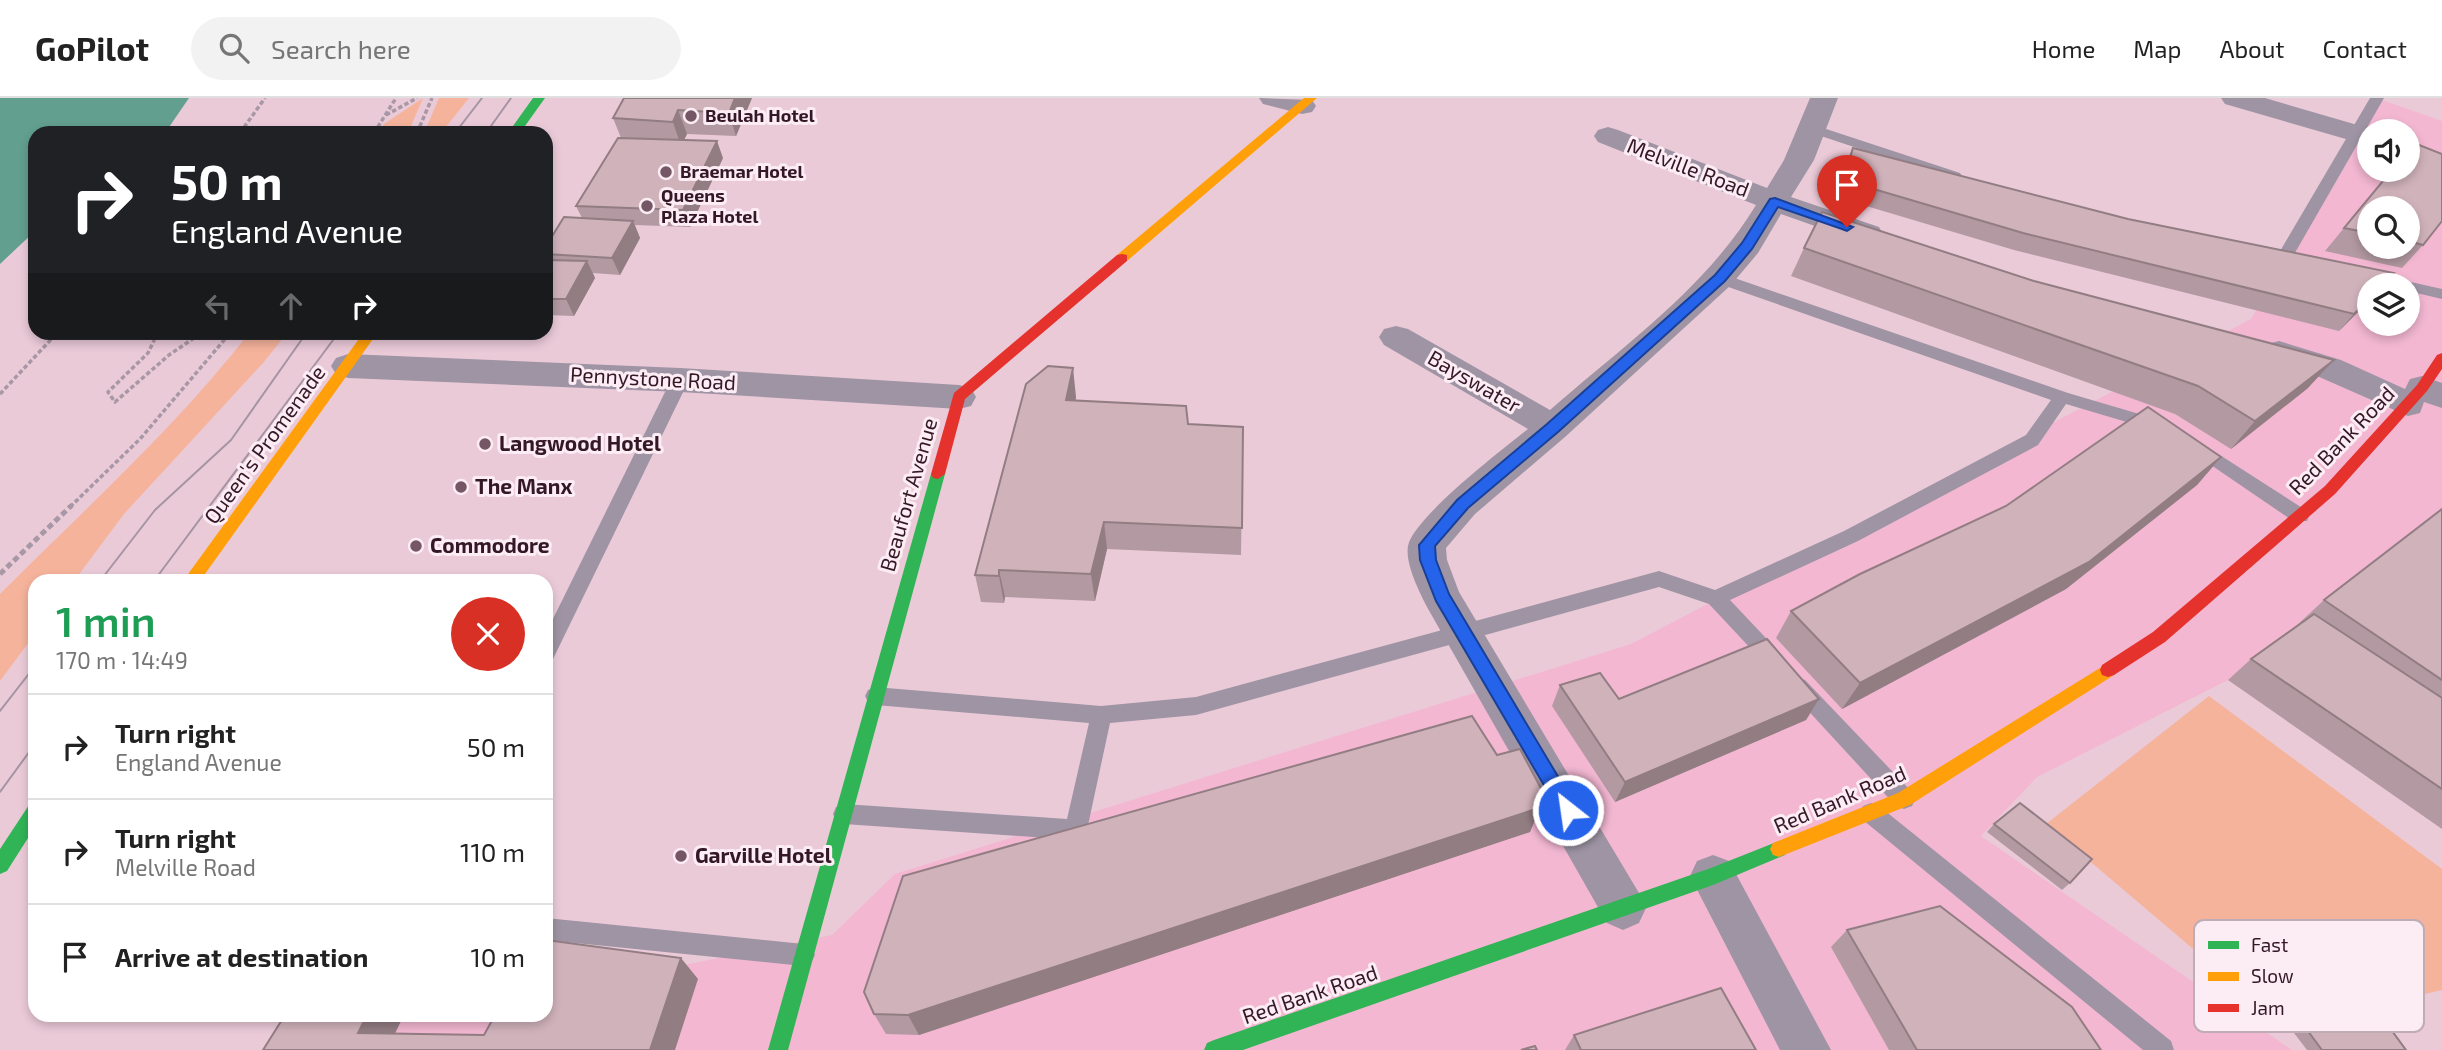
<!DOCTYPE html>
<html lang="en">
<head>
<meta charset="utf-8">
<style>
	body { margin:0; font-family:"Exo 2",sans-serif; background:#f2f2f2; color:#222; height:100vh; display:flex; flex-direction:column; font-size:26px; white-space:nowrap }
	* { box-sizing:border-box; margin:0 }
	p { font-size:23px; color:#767676 }
	.icon { flex:none; width:38px; height:38px; fill:none; stroke:currentColor; stroke-width:2; stroke-linecap:round; stroke-linejoin:round }
	.map { position:relative; flex:1; overflow:hidden }
	.side { position:absolute; left:28px; top:476px; width:525px; height:448px; display:flex; flex-direction:column; background:#fff; border-radius:21px; box-shadow:0 4px 10px #0003 }
	.side>* { flex:none }
	.top-card { position:absolute; left:28px; top:28px; width:525px; height:214px; border-radius:21px; box-shadow:0 4px 10px #0003; background:#202124; color:#fff; overflow:hidden }
	.tools { position:absolute; left:2357px; top:21px; display:grid; gap:14px }
	.tools a { display:grid; place-items:center; width:63px; height:63px; border-radius:50%; background:#fff; box-shadow:0 4px 10px #0003; font-size:35px }
	.pin { position:absolute; display:grid; place-items:center; width:60px; height:60px; color:#fff; margin:-72px -30px; border-radius:50% 50% 50% 0; rotate:-45deg; box-shadow:0 0 7px #0007 }
	.pin .icon { rotate:45deg }
	.me { position:absolute; width:77px; margin:-38px; rotate:330deg; stroke-linejoin:round; filter:drop-shadow(0 0 5px #0008) }
	.turn { display:flex; align-items:center; gap:24px; height:147px; padding:0 28px; font-size:32px }
	.turn .icon { width:91px; height:91px; stroke-width:2.5 }
	.turn b { display:block; font-size:49px; line-height:60px }
	.lanes { display:flex; align-items:center; height:66px; padding:0 28px; background:#0003; justify-content:center; gap:35px; direction:ltr }
	.lanes .off { opacity:.35 }
	.round { display:grid; place-items:center; flex:none; width:74px; height:74px; border-radius:37px; background:#f2f2f2 }
	.summary { display:flex; align-items:center; justify-content:space-between; height:119px; padding:0 28px }
	h1 { font-size:42px; font-weight:600; line-height:52px; color:#1e9e55 }
	ul { padding:0; list-style:none }
	li { display:flex; align-items:center; gap:21px; height:105px; padding:0 28px; border-top:2px solid #e0e0e0 }
	li div { flex:1 }
	li b { display:block; font-size:26px }
	li em { font-style:normal }
	header { display:flex; align-items:center; gap:42px; box-sizing:border-box; height:98px; padding:0 35px; background:#fff; border-bottom:2px solid #e0e0e0 }
	header strong { font-size:33px }
	nav { display:flex; gap:38px; margin-inline-start:auto; font-size:24px }
	.search { width:490px; height:63px; background:#f2f2f2; display:flex; align-items:center; gap:18px; box-sizing:border-box; padding:0 24px; border-radius:38px; color:#767676; font-size:26px }
	.map>svg:first-child { display:block }
	.built { fill:#f3b7d2; fill-rule:evenodd }
	.green { fill:#f5b39c }
	.water { fill:#629f8f }
	.lines { fill:none; stroke-linecap:round; stroke-linejoin:round }
	.path-far1 { stroke:#a897a4; stroke-width:3.5; stroke-dasharray:4.5 2.5; stroke-linecap:butt }
	.path { stroke:#a897a4; stroke-width:5; stroke-dasharray:6 3.5; stroke-linecap:butt }
	.lane { fill:#9e94a4; fill-rule:evenodd }
	.street { fill:#9e94a4; fill-rule:evenodd }
	.fast { fill:#30b455; fill-rule:evenodd }
	.slow { fill:#ff9f0a; fill-rule:evenodd }
	.jam { fill:#e5322d; fill-rule:evenodd }
	.tram { stroke:#a594a2; stroke-width:2 }
	.wall { fill:#b399a1; fill-rule:evenodd }
	.shaded-wall { fill:#927d83 }
	.building { fill:#d0b2bb; stroke:#927d83; stroke-width:2 }
	.route { fill:#2563eb; stroke:#184099; stroke-width:2 }
	.poi-dot { fill:#745664; stroke:#fcecf3; stroke-width:2.5 }
	.labels { text-anchor:middle; stroke-width:6; stroke-linejoin:round; paint-order:stroke }
	.far-poi-label { font-size:18px; font-weight:bold; fill:#341825; stroke:#fcecf3; text-anchor:start }
	.street-label { font-size:21px; fill:#341825; stroke:#fcecf3 }
	.poi-label { font-size:21px; font-weight:bold; fill:#341825; stroke:#fcecf3; text-anchor:start }
	.key { fill:#fcecf3; stroke:#c0acb5; stroke-width:2 }
	.key-label { font-size:19px; fill:#341825 }
</style>
</head>
<body>
<header>
<strong>GoPilot</strong>
<div class="search"><svg class="icon" aria-label="search" viewBox="0 0 24 24"><circle cx="10" cy="10" r="6"/><path d="M15 15l6 6"/></svg>Search here</div>
<nav><a>Home</a><a>Map</a><a>About</a><a>Contact</a></nav>
</header>
<div class="map">
<svg width="2442" height="952" viewBox="0 0 2442 952">
	<rect width="100%" height="100%" fill="#ebcad8"/>
	<path class="built" d="M2382,2L2442,23V729L2228,582L2037,679L1981,738L2292,952H266L438,917H546V895L832,837L895,776L1631,546L2251,221ZM2370,33H2408V72H2370ZM2370,110H2408V149H2370ZM2370,187H2408V226H2370Z"/>
	<g class="green">
		<path d="M423,0L408,35H378L384,26Z"/>
		<path d="M439,0H469L441,35H424Z"/>
		<path d="M250,234L287,235L263,265L124,416L74,483H35V536L0,583V496C86,410 175,330 250,234Z"/>
		<path d="M2209,598L2442,771V892L2285,929L2046,726Z"/>
	</g>
	<path class="water" d="M0,0H189L165,35H35V133L0,166Z"/>
	<g class="lines">
		<g class="path-far1">
			<path d="M386,17L417,0"/>
			<path d="M240,35L265,0"/>
			<path d="M374,35L396,0"/>
			<path d="M417,35L432,0"/>
			<path d="M158,234L148,255L108,294L115,304L169,257L203,234"/>
			<path d="M0,296L58,234"/>
			<path d="M70,409L140,341L231,234"/>
		</g>
		<path class="path" d="M0,476L72,407"/>
		<g class="lane">
			<path d="M2370,0H2384L2292,160L2284,165L2278,164L2276,160Z"/>
			<path d="M1814,27L1960,75L1962,78L1960,81H1950L1809,34L1807,31Z"/>
			<path d="M2362,173L2442,191V201L2408,193V187H2381L2356,182L2354,178L2356,174Z"/>
			<path d="M1720,175L2068,295L2163,323L2166,327L2163,331L2157,333L2066,306L2038,347L1858,443L1730,502L1782,557L1785,563L1782,569L1775,571L1768,569L1709,506L1659,489L1196,617L1110,625L1087,732L1084,739L1076,742L844,726L836,723L833,716L836,709L844,706L1067,721L1089,625L875,607L868,604L865,598L868,592L875,589L1101,608L1196,599L1659,473L1715,492L1844,433L2026,337L2051,302L1714,184L1712,180Z"/>
			<path d="M680,276L689,282L553,561L546,563V535L671,282Z"/>
			<path d="M2198,343L2307,413L2309,418L2307,423H2293L2192,354L2189,349L2192,344Z"/>
			<path d="M1798,579L1805,582L1912,694L1915,701L1912,708L1904,711L1896,708L1791,594L1788,588L1791,582Z"/>
			<path d="M1871,705L1879,708L2171,943L2174,952H2143L1863,722L1860,715L1863,708Z"/>
			<path d="M546,820L803,846L811,849L815,857L811,865L803,868L546,842Z"/>
		</g>
		<g class="street">
			<path d="M1259,0L1312,2L1316,8L1312,14L1302,16L1263,6Z"/>
			<path d="M1810,0H1838L1814,62L1791,99L1879,129L1883,136L1879,143L1868,146L1857,143L1781,116L1758,155L1731,187L1565,339L1475,416L1446,450L1447,462L1459,494L1639,795L1646,810L1639,825L1623,832L1607,825L1427,509C1419,493 1405,466 1408,448C1413,420 1503,351 1528,331L1384,247L1379,239L1384,231L1396,228L1408,231L1550,312C1622,249 1706,190 1756,107L1598,44L1594,38L1598,32L1608,29L1618,32L1767,90L1784,62Z"/>
			<path d="M2221,0H2265L2378,33H2370V48L2225,6Z"/>
			<path d="M2279,243L2341,262L2405,291L2410,281L2422,278L2442,285V310L2424,304L2420,315L2408,318L2317,278L2267,262L2262,254L2267,246Z"/>
			<path d="M348,256L680,270L959,287L971,290L976,299L971,308L959,311L680,294L348,280L336,276L331,268L336,260Z"/>
			<path d="M1713,757L1729,763L1831,952H1780L1690,778L1697,763Z"/>
		</g>
		<g class="fast">
			<path d="M533,0H545L520,35H508Z"/>
			<path d="M938,371L945,376L788,952H768L931,376Z"/>
			<path d="M35,705V729L7,773L0,776V751L29,707Z"/>
			<path d="M1779,743L1785,745L1788,751L1785,757L1713,787L1243,952H1204L1207,945L1214,942L1711,770Z"/>
		</g>
		<g class="slow">
			<path d="M1304,0H1317L1127,163H1117V157Z"/>
			<path d="M364,234H378L200,483H183Z"/>
			<path d="M2108,565L2114,567L2116,572L2114,577L1910,707L1779,759L1773,757L1770,751L1773,745L1898,695Z"/>
		</g>
		<g class="jam">
			<path d="M1122,156L1127,157V163L965,301L945,376L938,381L933,380L931,376L954,295L1117,157Z"/>
			<path d="M2442,255V271L2427,293L2335,396L2165,544L2114,577L2108,579L2102,577L2100,572L2102,567L2153,534L2325,388L2417,287L2437,257Z"/>
		</g>
		<g class="tram">
			<path d="M455,35L482,0"/>
			<path d="M486,35L511,0"/>
			<path d="M100,483L155,412L231,342L307,234"/>
			<path d="M154,483L339,234"/>
			<path d="M0,613L35,568"/>
			<path d="M0,694L35,646"/>
		</g>
	</g>
	<g class="wall">
		<path d="M752,0L736,38L687,36L684,42L723,60L690,129L635,127L640,140L620,177L593,175L595,180L574,218L546,217V148L582,120L576,108L621,40L613,20Z"/>
		<path d="M2414,45L2442,56V123L2423,147L2402,170L2325,153L2392,72H2408V52ZM2370,110H2408V149H2370Z"/>
		<path d="M1853,50L2128,121L2394,175L2383,187H2370V202L2339,233L2014,152L1836,99L1845,67Z"/>
		<path d="M1804,150L2308,290L2231,351L2175,316L1791,178Z"/>
		<path d="M1076,299V302L1188,326L1243,329L1241,457L1107,451L1095,503L1005,499L1004,505L981,504L975,477Z"/>
		<path d="M2221,359L2197,387L2066,491L1842,611L1776,540L1791,513Z"/>
		<path d="M2442,411V731L2228,582L2251,561L2295,529L2324,502Z"/>
		<path d="M1560,587L1619,601H1819L1806,622L1615,704L1552,608Z"/>
		<path d="M1497,657L1545,698L1530,734L919,937L886,936L874,916Z"/>
		<path d="M1994,726L2070,785L2062,792L1987,734Z"/>
		<path d="M1847,832L2101,952H1889L1831,849Z"/>
		<path d="M2305,929L2406,952H2307L2294,935Z"/>
		<path d="M1574,937L1756,952H1565Z"/>
	</g>
	<g class="shaded-wall">
		<path d="M735,0H752L736,38L729,15Z"/>
		<path d="M678,12L687,36L681,48L673,24Z"/>
		<path d="M717,43L723,60L690,129L683,112Z"/>
		<path d="M633,123L640,140L620,177L612,160Z"/>
		<path d="M587,163L595,180L574,218L566,201Z"/>
		<path d="M2370,200V202L2339,233L2354,216Z"/>
		<path d="M2334,262L2308,290L2231,351L2255,323Z"/>
		<path d="M1073,270L1076,299L1070,330L1066,302Z"/>
		<path d="M2221,359L2197,387L2066,491L1842,611L1860,585Z"/>
		<path d="M1104,424L1107,451L1095,503L1091,476Z"/>
		<path d="M999,472L1005,499L1004,505L999,478Z"/>
		<path d="M1819,601L1806,622L1615,704L1625,684Z"/>
		<path d="M1545,698L1530,734L919,937L908,917Z"/>
		<path d="M681,860L698,881L675,952H650Z"/>
		<path d="M367,917H404L387,952L358,935Z"/>
	</g>
	<g class="building">
		<path d="M624,0H735L729,15L678,12L673,24L613,20Z"/>
		<path d="M618,40L717,43L683,112L576,108Z"/>
		<path d="M2414,45L2442,56V123L2423,147L2408,143V110H2370V135L2344,130L2392,72H2408V52Z"/>
		<path d="M1853,50L2128,121L2394,175L2382,187H2370V200L2354,216L2023,135L1843,82Z"/>
		<path d="M1822,114L2034,183L2334,262L2255,323L2198,288L1804,150Z"/>
		<path d="M564,119L633,123L612,160L546,156V148Z"/>
		<path d="M546,162L587,163L566,201H546Z"/>
		<path d="M1048,268L1073,270L1066,302L1186,308L1188,326L1243,329L1242,430L1104,424L1091,476L999,472V478L975,477L1026,286Z"/>
		<path d="M2148,309L2221,359L2089,464L1860,585L1791,513L1860,476L2006,408Z"/>
		<path d="M2442,411V582L2324,502Z"/>
		<path d="M2314,516L2442,600V691L2251,561Z"/>
		<path d="M1767,541L1819,601L1625,684L1560,587L1600,575L1619,601Z"/>
		<path d="M1472,618L1497,657L1520,651L1545,698L1539,710L908,917L874,916L864,894L903,778Z"/>
		<path d="M2020,705L2092,761L2070,785L1994,726Z"/>
		<path d="M1940,808L2072,909L2101,952H1917L1847,832Z"/>
		<path d="M546,842L681,860L650,952H263L285,917H367L358,935L484,937L495,917H546Z"/>
		<path d="M1721,890L1756,952H1581L1574,937Z"/>
		<path d="M2376,911L2406,952H2322L2305,929Z"/>
		<path d="M1535,948L1537,952H1521Z"/>
	</g>
	<path class="route" d="M1775,100L1853,129L1847,133L1842,131L1778,109L1752,151L1725,183L1558,334L1468,410L1435,448L1436,462L1449,496L1575,707L1577,712L1575,718L1568,721L1562,718L1436,503L1420,462L1419,447L1457,402L1547,326L1715,177L1742,145L1770,101Z"/>
	<g class="poi-dot">
		<circle cx="691" cy="18" r="7"/>
		<circle cx="666" cy="74" r="7"/>
		<circle cx="647" cy="108" r="7"/>
		<circle cx="485" cy="346" r="7"/>
		<circle cx="461" cy="389" r="7"/>
		<circle cx="416" cy="448" r="7"/>
		<circle cx="681" cy="758" r="7"/>
	</g>
	<g class="labels">
		<g class="far-poi-label">
			<text x="705" y="24">Beulah Hotel</text>
			<text x="680" y="80">Braemar Hotel</text>
			<text x="661" y="104">Queens<tspan x="661" dy="21">Plaza Hotel</tspan></text>
		</g>
		<g class="street-label">
			<text transform="translate(1688 70) rotate(21)" y="7">Melville Road</text>
			<text transform="translate(653 281) rotate(3)" y="7">Pennystone Road</text>
			<text transform="translate(1474 284) rotate(30)" y="7">Bayswater</text>
			<text transform="translate(2342 343) rotate(-46)" y="7">Red Bank Road</text>
			<text transform="translate(265 347) rotate(-54)" y="7">Queen's Promenade</text>
			<text transform="translate(909 397) rotate(-74)" y="7">Beaufort Avenue</text>
			<text transform="translate(1840 702) rotate(-23)" y="7">Red Bank Road</text>
			<text transform="translate(1310 897) rotate(-19)" y="7">Red Bank Road</text>
		</g>
		<g class="poi-label">
			<text x="499" y="353">Langwood Hotel</text>
			<text x="475" y="396">The Manx</text>
			<text x="430" y="455">Commodore</text>
			<text x="695" y="765">Garville Hotel</text>
		</g>
	</g>
	<rect x="2194" y="822" width="230" height="112" rx="10" class="key"/>
	<rect x="2208" y="843" width="31" height="8" fill="#30b455"/>
	<rect x="2208" y="874" width="31" height="9" fill="#ff9f0a"/>
	<rect x="2208" y="906" width="31" height="8" fill="#e5322d"/>
	<g class="key-label">
		<text x="2251" y="854">Fast</text>
		<text x="2251" y="885">Slow</text>
		<text x="2251" y="917">Jam</text>
	</g>
</svg>
<div class="tools">
<a><svg class="icon" aria-label="sound" viewBox="0 0 24 24"><path d="M4 9h4l5-4v14l-5-4H4zM17 9q2 3 0 6"/></svg></a>
<a><svg class="icon" aria-label="search" viewBox="0 0 24 24"><circle cx="10" cy="10" r="6"/><path d="M15 15l6 6"/></svg></a>
<a><svg class="icon" aria-label="layers" viewBox="0 0 24 24"><path d="M12 4l9 5-9 5-9-5zM3 14l9 5 9-5"/></svg></a>
</div>
<div class="pin" style="left:1847px;top:129px;background:#d93025"><svg class="icon" aria-label="arrive" viewBox="0 0 24 24"><path d="M6 21V4h12l-3 4 3 4H6"/></svg></div>
<svg class="me" style="left:1568px;top:712px" viewBox="-20 -20 40 40"><circle r="17" fill="#2563eb" stroke="#fff" stroke-width="3"/><path d="M0-11L8 9 0 5-8 9z" fill="#fff"/></svg>
<div class="top-card">
<div class="turn"><svg class="icon" aria-label="right" viewBox="0 0 24 24"><path d="M7 20v-9h11M14 6l5 5-5 5"/></svg><div><b>50 m</b>England Avenue</div></div>
<div class="lanes"><svg class="icon off" aria-label="left" viewBox="0 0 24 24"><path d="M17 20v-9H6M10 6l-5 5 5 5"/></svg><svg class="icon off" aria-label="ahead" viewBox="0 0 24 24"><path d="M12 20V5M6 11l6-6 6 6"/></svg><svg class="icon" aria-label="right" viewBox="0 0 24 24"><path d="M7 20v-9h11M14 6l5 5-5 5"/></svg></div>
</div>
<section class="side">
<div class="summary"><div><h1>1 min</h1><p>170 m · 14:49</p></div><a class="round" style="background:#d93025;color:#fff"><svg class="icon" aria-label="close" viewBox="0 0 24 24"><path d="M6 6l12 12M18 6L6 18"/></svg></a></div>
<ul>
<li><svg class="icon" aria-label="right" viewBox="0 0 24 24"><path d="M7 20v-9h11M14 6l5 5-5 5"/></svg><div><b>Turn right</b><p>England Avenue</p></div><em>50 m</em></li>
<li><svg class="icon" aria-label="right" viewBox="0 0 24 24"><path d="M7 20v-9h11M14 6l5 5-5 5"/></svg><div><b>Turn right</b><p>Melville Road</p></div><em>110 m</em></li>
<li><svg class="icon" aria-label="arrive" viewBox="0 0 24 24"><path d="M6 21V4h12l-3 4 3 4H6"/></svg><div><b>Arrive at destination</b></div><em>10 m</em></li>
</ul>
</section>
</div>
</body>
</html>
